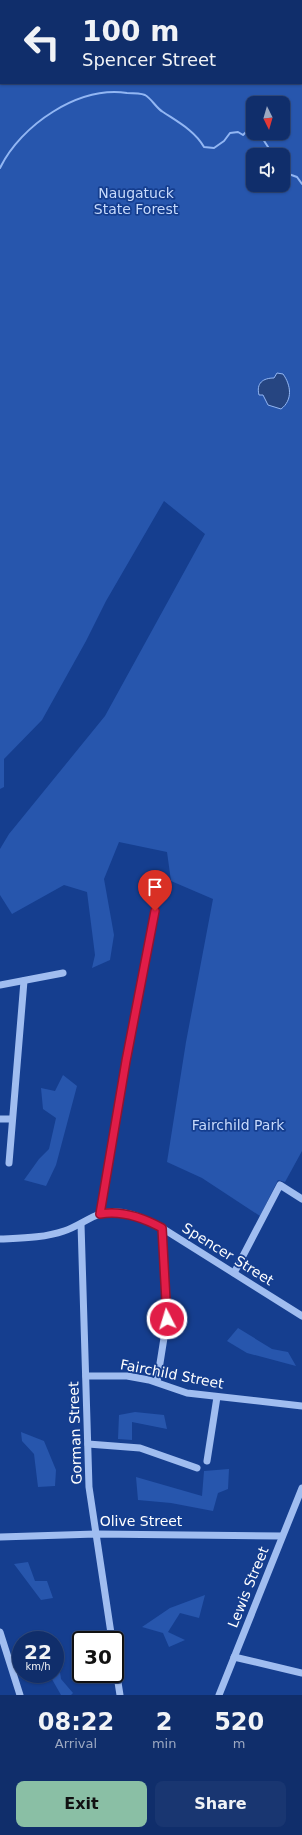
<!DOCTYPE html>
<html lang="en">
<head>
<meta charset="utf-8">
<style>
	body { margin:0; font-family:"DejaVu Sans",sans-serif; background:#193671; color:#f1f3f6; height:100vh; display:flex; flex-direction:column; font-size:15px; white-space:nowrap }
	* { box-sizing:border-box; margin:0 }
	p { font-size:13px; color:#9ca8c1 }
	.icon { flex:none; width:22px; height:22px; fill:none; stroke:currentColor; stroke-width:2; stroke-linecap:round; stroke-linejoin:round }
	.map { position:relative; height:1695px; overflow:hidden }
	.side { display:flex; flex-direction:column; background:#102e6b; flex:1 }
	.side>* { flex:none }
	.top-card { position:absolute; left:0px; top:0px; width:302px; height:84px; box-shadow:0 1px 3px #0004,0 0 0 1px #304a7e; background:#102e6b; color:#f1f3f6; overflow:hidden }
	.needle { width:26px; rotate:175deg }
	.controls { position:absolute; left:246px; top:96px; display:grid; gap:8px }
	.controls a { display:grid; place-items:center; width:44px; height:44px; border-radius:8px; background:#102e6b; box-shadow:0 1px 3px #0004,0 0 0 1px #304a7e; font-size:20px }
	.speed { position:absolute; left:12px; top:1631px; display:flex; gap:8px; font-size:20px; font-weight:700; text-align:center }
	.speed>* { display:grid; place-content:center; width:52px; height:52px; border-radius:50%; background:#102e6b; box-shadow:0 1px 3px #0004,0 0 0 1px #304a7e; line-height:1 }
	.speed small { font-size:10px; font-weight:400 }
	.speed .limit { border:2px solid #111; border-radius:6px; background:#fff; color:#111 }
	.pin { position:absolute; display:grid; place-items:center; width:34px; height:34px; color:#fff; margin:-41px -17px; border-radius:50% 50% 50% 0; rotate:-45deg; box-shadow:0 0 4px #0007 }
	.pin .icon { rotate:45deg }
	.me { position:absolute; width:44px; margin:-22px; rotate:355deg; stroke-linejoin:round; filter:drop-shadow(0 0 3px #0008) }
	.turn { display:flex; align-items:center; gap:14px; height:84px; padding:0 16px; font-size:18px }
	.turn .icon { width:52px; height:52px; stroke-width:2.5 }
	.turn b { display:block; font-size:28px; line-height:34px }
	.eta { display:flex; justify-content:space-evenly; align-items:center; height:68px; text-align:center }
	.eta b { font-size:24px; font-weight:700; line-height:28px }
	.action { display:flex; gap:8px; margin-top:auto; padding:8px 16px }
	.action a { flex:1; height:46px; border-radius:8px; background:#8abfa5; color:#111; font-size:16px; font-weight:700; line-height:46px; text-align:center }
	.action a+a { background:#193671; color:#f1f3f6 }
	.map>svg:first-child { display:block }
	.green { fill:#2756ad; fill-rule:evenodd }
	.water { fill:#264581; stroke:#92b6f3 }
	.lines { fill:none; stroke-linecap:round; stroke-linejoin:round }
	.stream { stroke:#92b6f3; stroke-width:2 }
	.minor { stroke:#a0bdf0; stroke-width:7 }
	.route-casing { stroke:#92132f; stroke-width:10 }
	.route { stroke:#e11d48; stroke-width:7 }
	.labels { text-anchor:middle; stroke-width:3.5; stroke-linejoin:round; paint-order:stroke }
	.park-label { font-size:14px; fill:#c7dafc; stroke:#153e8f }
	.street-label { font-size:14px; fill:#fff; stroke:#153e8f }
</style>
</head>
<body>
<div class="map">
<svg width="302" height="1695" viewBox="0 0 302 1695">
	<rect width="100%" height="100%" fill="#153e8f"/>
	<g class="green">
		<path d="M0,0H302V1151L285,1182L278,1180L260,1216L202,1178L167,1162L186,1042L213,899L171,881L167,852L119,842L104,879L114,935L110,960L92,968L95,955L87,892L64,885L12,914L0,895V849L9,834L105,716L205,534L164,501L106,601L86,641L42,720L4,759V787L0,789ZM1,1H301V83H1ZM253,103H283V133H253ZM253,155H283V185H253Z"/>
		<path d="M63,1075L77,1086L56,1165L46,1186L24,1180L39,1159L49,1149L56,1118L43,1109L41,1088L55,1091Z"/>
		<path d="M238,1328L272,1349L288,1352L296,1366L247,1353L227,1341Z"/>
		<path d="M135,1412L164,1415L167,1429L132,1422V1440L118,1439L119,1415Z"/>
		<path d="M21,1432L44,1441L56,1470L55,1486L38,1487L34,1454L22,1441Z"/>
		<path d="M229,1469L228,1489L218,1493L213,1511L171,1503L138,1500L136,1477L202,1496L204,1471Z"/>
		<path d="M28,1562L35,1581H47L53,1598L41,1600L14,1564Z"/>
		<path d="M205,1595L199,1618L180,1613L168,1632L185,1640L169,1647L163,1633L142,1627L170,1608Z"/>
		<path d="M58,1658L61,1679L73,1693L71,1695H61L49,1674H55V1659Z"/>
	</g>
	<path class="water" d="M277,373L283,374C291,385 293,400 281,409L268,405L263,395H259C256,383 263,378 274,378Z"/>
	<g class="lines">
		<g class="stream">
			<path d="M259,133L270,150L271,155"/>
			<path d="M0,168C21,125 78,86 127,93C132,93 140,93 145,95C152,99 156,108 163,112C178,122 195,131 204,147L214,148L224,141L230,133L238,132L243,135L250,128L253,129"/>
			<path d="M283,172L297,177L302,184"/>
		</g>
		<g class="minor">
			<path d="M0,985L63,973"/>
			<path d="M0,1119H12"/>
			<path d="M9,1163L24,981"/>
			<path d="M100,1214L126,1061L155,911"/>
			<path d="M81,1224L89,1487L112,1640"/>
			<path d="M0,1239C21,1238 44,1238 64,1231C77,1227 88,1218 100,1214C121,1207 144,1218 162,1228L302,1316"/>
			<path d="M234,1273L280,1185L302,1199"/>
			<path d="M86,1376H127L149,1380L187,1393L302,1406"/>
			<path d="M157,1382L167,1319L162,1228"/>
			<path d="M88,1444L140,1448L197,1468"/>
			<path d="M207,1461L217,1397"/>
			<path d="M0,1537L96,1534L282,1536"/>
			<path d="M0,1632L20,1695"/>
			<path d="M234,1657L302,1673"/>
			<path d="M115,1663L120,1695"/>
			<path d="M219,1695L302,1488"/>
		</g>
	</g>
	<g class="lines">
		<defs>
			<path id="route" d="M155,911L126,1061L100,1214C122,1210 142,1217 162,1228L167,1319"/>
		</defs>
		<use href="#route" class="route-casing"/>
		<use href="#route" class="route"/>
	</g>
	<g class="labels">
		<g class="park-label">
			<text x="136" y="198">Naugatuck<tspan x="136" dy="16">State Forest</tspan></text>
			<text x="238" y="1130">Fairchild Park</text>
		</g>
		<g class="street-label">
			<text transform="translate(228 1254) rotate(32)" y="5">Spencer Street</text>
			<text transform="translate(172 1374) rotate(11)" y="5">Fairchild Street</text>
			<text transform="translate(75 1433) rotate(-92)" y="5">Gorman Street</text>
			<text x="141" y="1526">Olive Street</text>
			<text transform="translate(248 1587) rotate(-68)" y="5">Lewis Street</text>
		</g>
	</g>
</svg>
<div class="controls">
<a><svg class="needle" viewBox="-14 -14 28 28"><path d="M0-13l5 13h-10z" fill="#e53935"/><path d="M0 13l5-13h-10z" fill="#9ca8c1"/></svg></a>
<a><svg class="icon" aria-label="sound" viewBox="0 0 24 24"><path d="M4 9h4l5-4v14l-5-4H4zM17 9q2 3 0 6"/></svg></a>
</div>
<div class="speed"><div>22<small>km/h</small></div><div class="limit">30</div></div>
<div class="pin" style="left:155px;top:911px;background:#d93025"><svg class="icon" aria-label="arrive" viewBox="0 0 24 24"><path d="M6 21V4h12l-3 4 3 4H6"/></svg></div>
<svg class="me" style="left:167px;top:1319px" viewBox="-20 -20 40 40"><circle r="17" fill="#e11d48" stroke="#fff" stroke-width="3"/><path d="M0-11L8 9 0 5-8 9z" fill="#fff"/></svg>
<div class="top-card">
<div class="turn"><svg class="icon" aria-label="left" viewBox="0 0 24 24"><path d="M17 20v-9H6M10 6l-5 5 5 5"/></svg><div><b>100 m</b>Spencer Street</div></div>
</div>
</div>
<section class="side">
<div class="eta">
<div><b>08:22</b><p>Arrival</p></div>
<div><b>2</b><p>min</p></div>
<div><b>520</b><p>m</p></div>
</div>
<div class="action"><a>Exit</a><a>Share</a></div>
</section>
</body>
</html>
